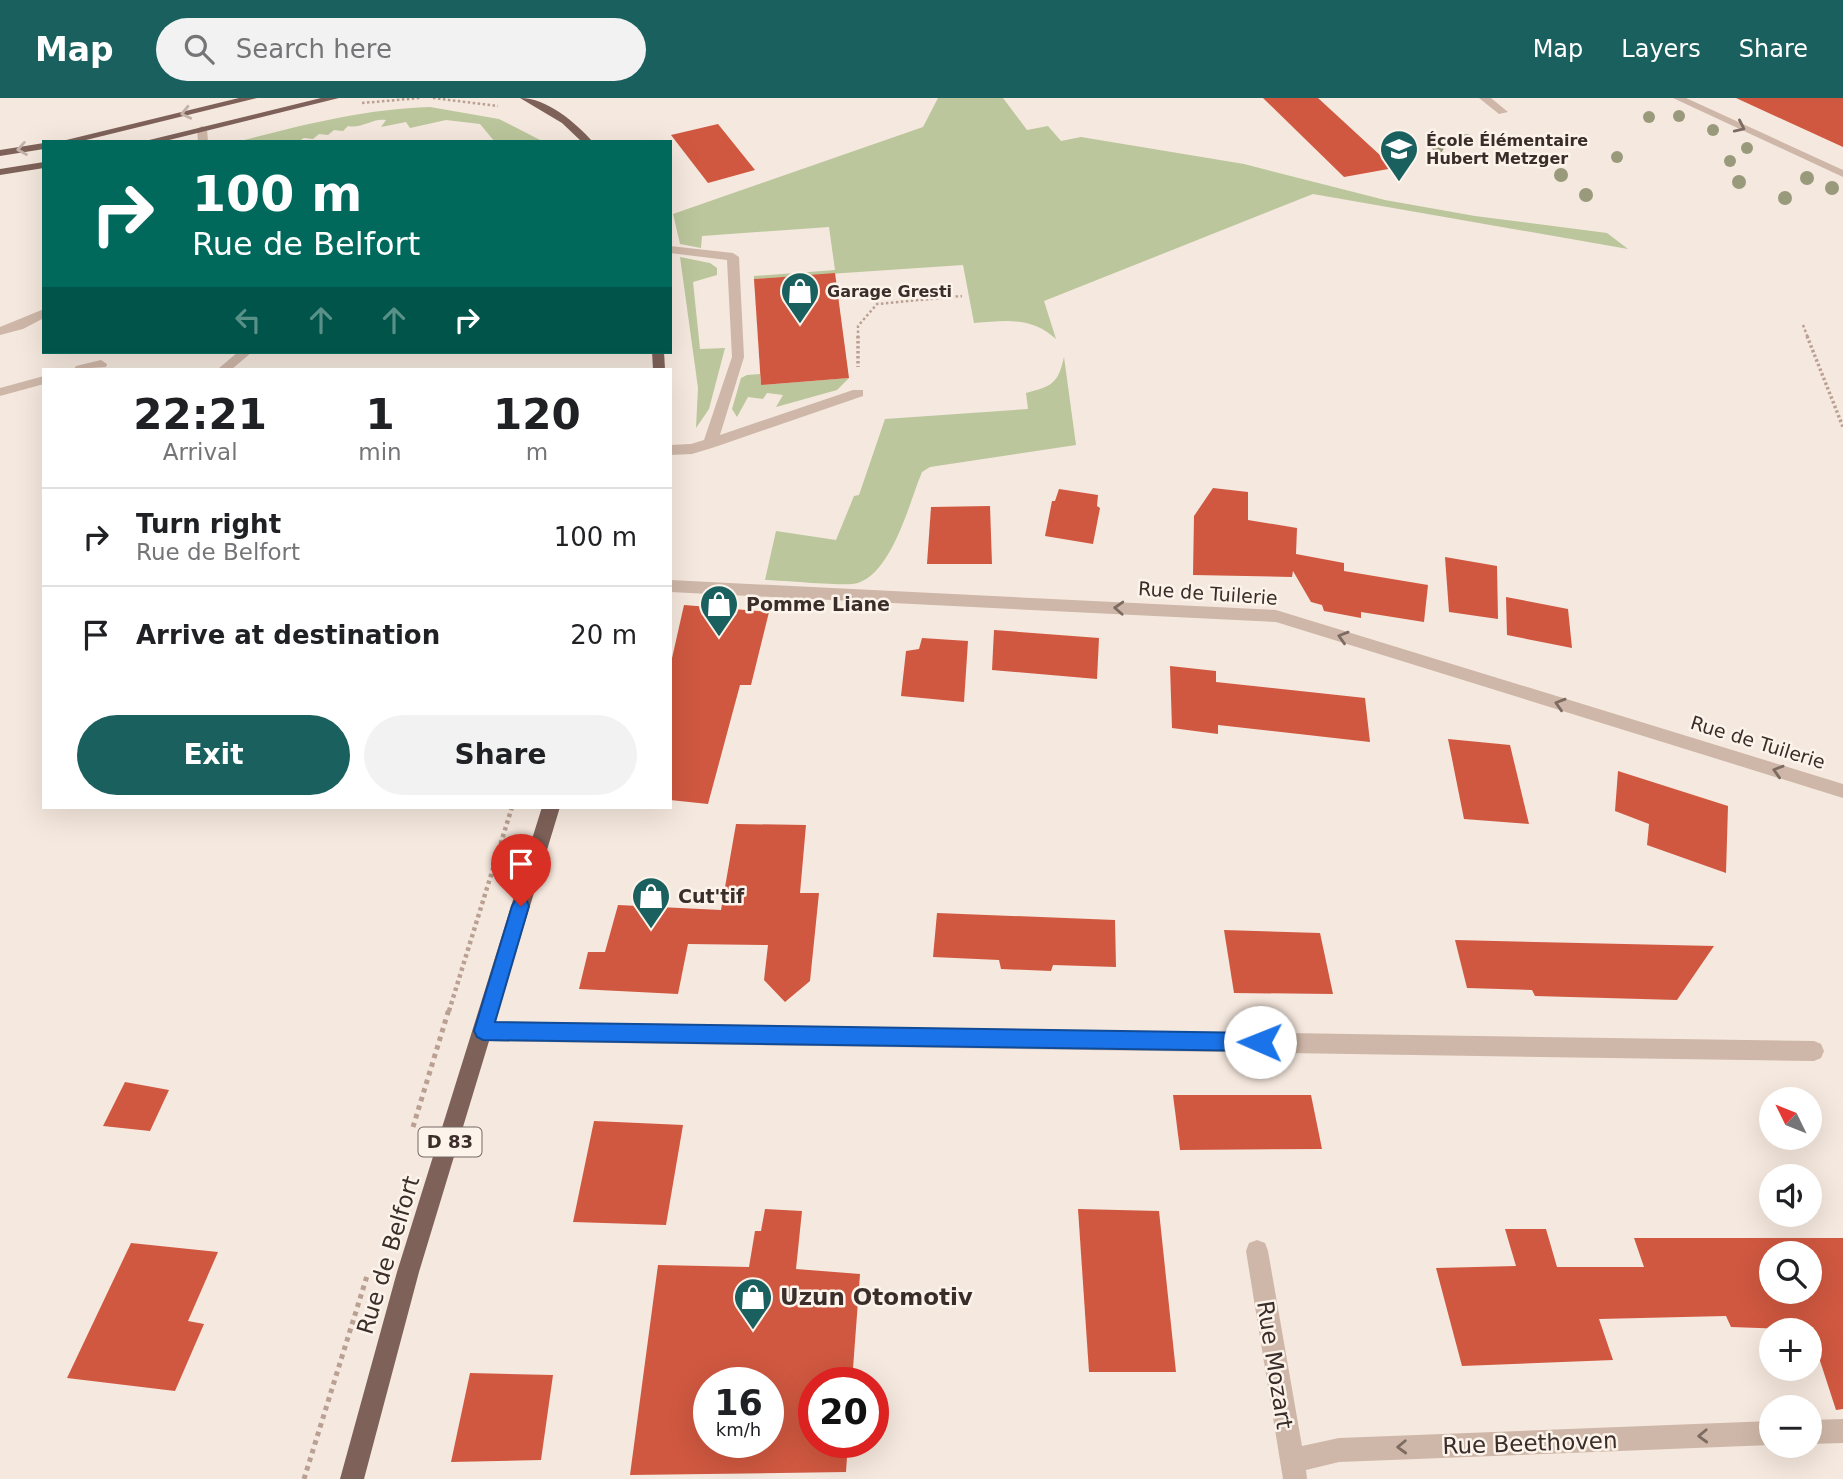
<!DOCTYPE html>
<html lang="en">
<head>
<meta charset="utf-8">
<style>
	body { margin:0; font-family:"DejaVu Sans",sans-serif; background:#f2f2f2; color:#202124; height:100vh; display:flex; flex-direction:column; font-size:26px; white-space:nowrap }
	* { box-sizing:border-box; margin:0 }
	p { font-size:23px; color:#757577 }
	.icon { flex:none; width:38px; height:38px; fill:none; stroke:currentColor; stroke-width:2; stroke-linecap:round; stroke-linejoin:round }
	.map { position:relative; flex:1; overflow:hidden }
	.details { position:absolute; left:42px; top:270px; width:630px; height:441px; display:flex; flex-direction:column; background:#fff; border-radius:0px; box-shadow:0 7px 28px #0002 }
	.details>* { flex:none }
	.banner { position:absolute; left:42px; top:42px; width:630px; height:214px; border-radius:0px; box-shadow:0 7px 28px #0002; background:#00695c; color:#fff; overflow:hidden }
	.needle { width:46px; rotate:313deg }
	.buttons { position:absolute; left:1759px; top:989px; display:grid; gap:14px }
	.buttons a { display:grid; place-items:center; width:63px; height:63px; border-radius:50%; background:#fff; box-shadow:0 7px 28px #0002; font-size:35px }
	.speed { position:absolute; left:693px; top:1269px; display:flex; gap:14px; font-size:35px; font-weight:700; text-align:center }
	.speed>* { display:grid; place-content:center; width:91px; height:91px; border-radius:50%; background:#fff; box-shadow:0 7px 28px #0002; line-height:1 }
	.speed small { font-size:18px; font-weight:400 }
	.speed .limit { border:10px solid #d22; background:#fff; color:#111 }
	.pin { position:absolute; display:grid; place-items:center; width:60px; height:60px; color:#fff; margin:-72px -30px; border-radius:50% 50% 50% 0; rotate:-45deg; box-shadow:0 0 7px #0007 }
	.pin .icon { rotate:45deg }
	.me { position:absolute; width:77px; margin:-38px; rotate:271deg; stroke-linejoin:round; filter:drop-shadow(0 0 5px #0008) }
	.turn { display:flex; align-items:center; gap:24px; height:147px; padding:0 35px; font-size:32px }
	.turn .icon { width:91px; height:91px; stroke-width:2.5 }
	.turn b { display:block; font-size:49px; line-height:60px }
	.lanes { display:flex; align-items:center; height:66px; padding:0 35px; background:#0003; justify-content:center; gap:35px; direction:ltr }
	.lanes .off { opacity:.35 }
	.eta { display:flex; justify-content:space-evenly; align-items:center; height:119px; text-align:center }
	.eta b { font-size:42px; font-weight:700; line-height:49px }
	.cta { display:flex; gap:14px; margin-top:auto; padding:14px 35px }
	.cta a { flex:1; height:80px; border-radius:42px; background:#1a605f; color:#fff; font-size:28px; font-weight:700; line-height:80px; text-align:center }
	.cta a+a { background:#f2f2f2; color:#202124 }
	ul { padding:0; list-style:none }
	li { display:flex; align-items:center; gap:21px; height:98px; padding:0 35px; border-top:2px solid #e0e0e0 }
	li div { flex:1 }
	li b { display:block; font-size:26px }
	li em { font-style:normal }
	header { display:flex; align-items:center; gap:42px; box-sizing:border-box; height:98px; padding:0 35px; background:#1a605f; color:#fff }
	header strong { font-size:33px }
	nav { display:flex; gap:38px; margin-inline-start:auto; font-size:24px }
	.search { width:490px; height:63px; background:#f2f2f2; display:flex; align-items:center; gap:18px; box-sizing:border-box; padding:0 24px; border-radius:38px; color:#757577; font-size:26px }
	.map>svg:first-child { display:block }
	.green { fill:#bbc69c }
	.building { fill:#d05840; fill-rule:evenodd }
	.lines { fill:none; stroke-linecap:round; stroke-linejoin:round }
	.path-far3 { stroke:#baa092; stroke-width:2.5; stroke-dasharray:2.5 2.5; stroke-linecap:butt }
	.path-far2 { stroke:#baa092; stroke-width:3.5; stroke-dasharray:2.5 2.5; stroke-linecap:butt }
	.path-far1 { stroke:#baa092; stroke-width:4.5; stroke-dasharray:3.5 3.5; stroke-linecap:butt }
	.path { stroke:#baa092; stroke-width:5; stroke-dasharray:4.5 4.5; stroke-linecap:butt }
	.minor { fill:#ceb7a8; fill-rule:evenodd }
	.major { fill:#7e6259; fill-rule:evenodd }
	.tree { fill:#999a7b }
	.oneway { stroke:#c3b2a9 }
	.oneway2 { stroke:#7d6b62 }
	.route { fill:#1a73e8; stroke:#114b97; stroke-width:2 }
	.labels { text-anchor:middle; stroke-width:5; stroke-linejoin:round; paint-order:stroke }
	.far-poi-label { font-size:16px; font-weight:bold; fill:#3b2d29; stroke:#fcf3eb; text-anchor:start }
	.shield { fill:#fcf3eb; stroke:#756863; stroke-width:2 }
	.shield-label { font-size:18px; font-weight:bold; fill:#3b2d29 }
	.street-label { font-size:19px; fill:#3b2d29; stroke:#fcf3eb }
	.poi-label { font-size:19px; font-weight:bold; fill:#3b2d29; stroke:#fcf3eb; text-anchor:start }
	.near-street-label { font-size:23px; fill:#3b2d29; stroke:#fcf3eb }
	.near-poi-label { font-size:23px; font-weight:bold; fill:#3b2d29; stroke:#fcf3eb; text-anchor:start }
</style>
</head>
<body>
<header>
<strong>Map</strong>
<div class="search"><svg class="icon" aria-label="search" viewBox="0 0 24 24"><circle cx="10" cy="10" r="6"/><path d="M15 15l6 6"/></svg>Search here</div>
<nav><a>Map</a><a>Layers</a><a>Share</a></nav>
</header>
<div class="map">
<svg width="1843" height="1381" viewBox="0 0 1843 1381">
	<rect width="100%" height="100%" fill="#f5e8de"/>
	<g class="green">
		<path d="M938,0H1003L1027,32L1048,28L1061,43L1081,39L1244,66L1385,102L1475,118L1607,135L1628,151L1313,96L1044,203L1056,241C1031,218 1005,223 974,225L963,167L754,181V178L835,172L829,129L702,138L701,150L680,146L673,116L923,29Z"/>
		<path d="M430,9L499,21L544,44H495L480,26L446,22L410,30L406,24L381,29L386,22C372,20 362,31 348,28L343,33L334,32L328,37L319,36L313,41L304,40L299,43L237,44C302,27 364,11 430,9Z"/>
		<path d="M680,159L710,165L717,170V177L693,184L700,251L725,250L709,311L696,330L698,290Z"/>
		<path d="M1064,259L1076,347L930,369L922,374C909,405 893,473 858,485C846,489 782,482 765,482L776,433L836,442L854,398L859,397L885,321L1028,311L1026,295C1052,288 1058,286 1064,259Z"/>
		<path d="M760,276L761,287L849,280L837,292L776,309L783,297L767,295L763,301L748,299L737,319L732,311L741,280L747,277Z"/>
	</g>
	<g class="building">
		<path d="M1263,0H1318L1394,70L1344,79Z"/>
		<path d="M1736,0H1843V49Z"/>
		<path d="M718,26L755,72L708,85L671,37Z"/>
		<path d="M835,175L849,280L761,287L754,181Z"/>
		<path d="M1213,390L1248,394V422L1297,430L1296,456L1344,465V473L1428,487L1424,524L1361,514V520L1324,513L1322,507L1311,504L1293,473L1292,479L1193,477L1194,418Z"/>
		<path d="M1059,391L1098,397L1097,408L1100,410L1093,446L1045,438L1052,403H1055Z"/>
		<path d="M990,408L992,466H927L931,409Z"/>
		<path d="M1445,459L1497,468L1498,521L1449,514Z"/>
		<path d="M1506,499L1568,511L1572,550L1507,537Z"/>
		<path d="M684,507L769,514L751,587H740L708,706L670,702V569Z"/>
		<path d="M994,532L1099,540L1097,581L992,572Z"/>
		<path d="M922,540L968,543L964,604L901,598L906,553L919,551Z"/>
		<path d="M1170,568L1216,573V584L1365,600L1370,644L1218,627V636L1172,630Z"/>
		<path d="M1448,641L1510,647L1529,726L1464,721Z"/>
		<path d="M1618,673L1728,708L1726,775L1647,747L1649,726L1615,713Z"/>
		<path d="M736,726L806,727L800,795H819L810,883L785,904L764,882L768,847L688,846L678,896L579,891L588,854H605L618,807L721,812Z"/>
		<path d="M937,815L1115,822L1116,869L1053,867L1051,873L1001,871L999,862L933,859Z"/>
		<path d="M1224,832L1320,835L1333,896L1234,895Z"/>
		<path d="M1455,842L1495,843L1714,848L1677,902L1535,898L1532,892L1467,890Z"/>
		<path d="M125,984L169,992L150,1033L103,1028Z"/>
		<path d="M1173,997H1311L1322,1051L1180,1052Z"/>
		<path d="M594,1023L683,1027L666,1127L573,1124Z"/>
		<path d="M765,1111L802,1113L796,1171L860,1176L852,1284H814V1344H848L846,1374L630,1377L658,1167L749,1169L755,1133H761ZM709,1284H768V1344H709Z"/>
		<path d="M1078,1111L1159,1113L1176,1274H1089Z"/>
		<path d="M1505,1131H1546L1557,1169H1644L1634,1140H1843V1311L1836,1312L1810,1232L1731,1229L1726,1218L1599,1221L1613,1262L1462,1268L1436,1170L1516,1168ZM1771,1155H1810V1194H1771Z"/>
		<path d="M131,1145L218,1154L188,1223L204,1226L175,1293L67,1280Z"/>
		<path d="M470,1275L553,1277L541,1362L451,1364Z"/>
	</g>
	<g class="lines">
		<g class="path-far3">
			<path d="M433,0L498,8"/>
			<path d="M362,5L420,0"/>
			<path d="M1803,227L1808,240"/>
			<path d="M858,240V228L877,206L962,198"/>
		</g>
		<g class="path-far2">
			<path d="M858,238V269"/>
			<path d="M1807,238L1843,329"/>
		</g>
		<path class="path-far1" d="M449,913L512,709"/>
		<g class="path">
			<path d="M413,1029L449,911"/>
			<path d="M304,1381L367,1178"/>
		</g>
		<g class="minor">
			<path d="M1479,0H1491L1508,14L1499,16Z"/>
			<path d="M1673,0H1686L1843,72V79Z"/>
			<path d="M202,28L207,31L208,44H198L197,31Z"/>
			<path d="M670,148L733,155L739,159L744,259L720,337L853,292H863V298L715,349L692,356L670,357V347L691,346L704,342L732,259L727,162L670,155Z"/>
			<path d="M44,211V220L23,231L0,237V229Z"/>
			<path d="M238,254H252L232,271H218Z"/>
			<path d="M101,262L107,266L106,269L74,271L76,268Z"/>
			<path d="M44,278V286L0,298V290Z"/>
			<path d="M670,482L1276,512L1843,686V700L1276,524L670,494Z"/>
			<path d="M483,923L1814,943L1821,946L1824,953L1821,960L1814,963L483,943L476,940L473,933L476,926Z"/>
			<path d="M1257,1142L1265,1145L1268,1153L1302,1348L1339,1340L1771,1323V1347L1339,1364L1306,1372L1307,1381H1283L1246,1153L1249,1145Z"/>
			<path d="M1843,1321V1345L1810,1346V1322Z"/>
		</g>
		<g class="major">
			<path d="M239,0H257L78,44H58Z"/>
			<path d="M321,0H339L161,44H141Z"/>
			<path d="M520,0C547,0 575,24 593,44H582L562,25Z"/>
			<path d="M44,45V51L0,58V52Z"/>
			<path d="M44,64V70L0,77V71Z"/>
			<path d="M652,254H664L665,271H653Z"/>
			<path d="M542,709H560L419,1174L364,1381H340L397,1174Z"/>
		</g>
	</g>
	<g class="tree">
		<circle cx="1679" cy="18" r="6"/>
		<circle cx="1649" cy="19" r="6"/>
		<circle cx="1713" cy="32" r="6"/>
		<circle cx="1467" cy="42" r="6"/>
		<circle cx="1438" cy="49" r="6"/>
		<circle cx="1747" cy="50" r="6"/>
		<circle cx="1617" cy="59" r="6"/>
		<circle cx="1730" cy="63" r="6"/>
		<circle cx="1561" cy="77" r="7"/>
		<circle cx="1807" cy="80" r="7"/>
		<circle cx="1739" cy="84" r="7"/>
		<circle cx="1832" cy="90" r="7"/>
		<circle cx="1586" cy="97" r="7"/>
		<circle cx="1785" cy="100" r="7"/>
	</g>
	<defs><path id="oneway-chevron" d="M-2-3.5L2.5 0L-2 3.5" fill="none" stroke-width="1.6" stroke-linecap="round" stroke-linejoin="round" transform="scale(1.75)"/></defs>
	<g class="oneway">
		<use href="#oneway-chevron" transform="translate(186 15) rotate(167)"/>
		<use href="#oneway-chevron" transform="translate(22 51) rotate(170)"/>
	</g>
	<g class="oneway2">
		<use href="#oneway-chevron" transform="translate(1740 29) rotate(25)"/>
		<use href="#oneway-chevron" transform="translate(1119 510) rotate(-177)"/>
		<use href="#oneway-chevron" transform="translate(1343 539) rotate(-163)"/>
		<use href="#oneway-chevron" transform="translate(1560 606) rotate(-163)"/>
		<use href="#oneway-chevron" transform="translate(1778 673) rotate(-163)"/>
		<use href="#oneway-chevron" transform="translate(1703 1338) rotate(178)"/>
		<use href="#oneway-chevron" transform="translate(1402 1349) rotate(178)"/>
	</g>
	<path class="route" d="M521,801L527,803L529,808L495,924L1260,935L1266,938L1269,944L1266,951L1260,953L483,942L477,939L474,933L512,808L515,803Z"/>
	<defs>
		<symbol id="school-pin" viewBox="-11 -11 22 30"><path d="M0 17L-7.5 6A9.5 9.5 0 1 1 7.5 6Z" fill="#1a605f" stroke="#fcf3eb"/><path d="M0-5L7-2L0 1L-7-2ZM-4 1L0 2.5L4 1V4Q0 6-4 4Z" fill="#fff"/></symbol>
		<symbol id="shop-pin" viewBox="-11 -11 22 30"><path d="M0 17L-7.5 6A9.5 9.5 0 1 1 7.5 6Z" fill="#1a605f" stroke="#fcf3eb"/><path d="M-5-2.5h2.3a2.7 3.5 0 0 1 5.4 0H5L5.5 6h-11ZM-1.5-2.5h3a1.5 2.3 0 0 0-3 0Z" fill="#fff"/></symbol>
	</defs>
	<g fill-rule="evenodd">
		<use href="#school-pin" x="1377" y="29" width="44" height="60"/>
		<use href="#shop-pin" x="778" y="171" width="44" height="60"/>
		<use href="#shop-pin" x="697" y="484" width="44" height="60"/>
		<use href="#shop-pin" x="629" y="776" width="44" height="60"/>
		<use href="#shop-pin" x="731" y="1177" width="44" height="60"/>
	</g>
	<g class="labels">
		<g class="far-poi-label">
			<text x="1426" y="48">École Élémentaire<tspan x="1426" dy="18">Hubert Metzger</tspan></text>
			<text x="827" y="199">Garage Gresti</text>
		</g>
		<rect class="shield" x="418.5" y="1029.5" width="63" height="29" rx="5"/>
		<g class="shield-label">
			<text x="450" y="1050">D 83</text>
		</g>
		<g class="street-label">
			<text transform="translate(1208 495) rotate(4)" y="7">Rue de Tuilerie</text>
			<text transform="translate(1758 644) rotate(17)" y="7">Rue de Tuilerie</text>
		</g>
		<g class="poi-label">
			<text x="746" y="513">Pomme Liane</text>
			<text x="678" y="805">Cut'tif</text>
		</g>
		<g class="near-street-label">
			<text transform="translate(388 1157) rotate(-73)" y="8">Rue de Belfort</text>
			<text transform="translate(1275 1267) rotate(81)" y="8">Rue Mozart</text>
			<text transform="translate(1530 1345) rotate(-2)" y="8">Rue Beethoven</text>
		</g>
		<g class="near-poi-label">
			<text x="780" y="1207">Uzun Otomotiv</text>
		</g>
	</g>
</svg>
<div class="buttons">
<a><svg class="needle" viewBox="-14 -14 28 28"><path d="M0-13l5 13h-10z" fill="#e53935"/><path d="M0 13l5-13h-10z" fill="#757577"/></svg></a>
<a><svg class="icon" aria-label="sound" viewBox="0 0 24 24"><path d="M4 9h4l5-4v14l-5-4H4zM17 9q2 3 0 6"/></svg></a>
<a><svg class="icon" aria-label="search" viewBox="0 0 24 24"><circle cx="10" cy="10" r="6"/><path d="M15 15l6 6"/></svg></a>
<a>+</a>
<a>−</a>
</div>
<div class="speed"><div>16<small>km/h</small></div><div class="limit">20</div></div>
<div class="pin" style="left:521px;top:808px;background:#d93025"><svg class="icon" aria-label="arrive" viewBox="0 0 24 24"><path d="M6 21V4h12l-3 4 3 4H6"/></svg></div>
<svg class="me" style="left:1260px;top:944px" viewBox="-20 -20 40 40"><circle r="19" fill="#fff"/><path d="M0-13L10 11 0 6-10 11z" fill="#1a73e8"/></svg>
<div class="banner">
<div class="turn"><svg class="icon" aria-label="right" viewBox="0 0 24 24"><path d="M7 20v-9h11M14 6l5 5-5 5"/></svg><div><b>100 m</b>Rue de Belfort</div></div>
<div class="lanes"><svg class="icon off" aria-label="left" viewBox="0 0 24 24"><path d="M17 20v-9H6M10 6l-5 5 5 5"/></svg><svg class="icon off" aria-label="ahead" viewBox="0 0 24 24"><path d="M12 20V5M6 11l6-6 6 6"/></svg><svg class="icon off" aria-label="ahead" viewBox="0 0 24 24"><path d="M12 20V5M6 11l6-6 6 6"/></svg><svg class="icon" aria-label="right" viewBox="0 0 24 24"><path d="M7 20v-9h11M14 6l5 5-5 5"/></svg></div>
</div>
<section class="details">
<div class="eta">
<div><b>22:21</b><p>Arrival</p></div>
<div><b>1</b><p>min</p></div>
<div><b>120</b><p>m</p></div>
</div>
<ul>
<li><svg class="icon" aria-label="right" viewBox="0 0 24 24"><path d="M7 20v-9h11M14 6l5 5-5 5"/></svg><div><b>Turn right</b><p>Rue de Belfort</p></div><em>100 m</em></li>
<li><svg class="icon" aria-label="arrive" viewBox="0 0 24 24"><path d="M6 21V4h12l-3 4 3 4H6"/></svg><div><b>Arrive at destination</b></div><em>20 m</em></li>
</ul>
<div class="cta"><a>Exit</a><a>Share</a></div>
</section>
</div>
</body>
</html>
